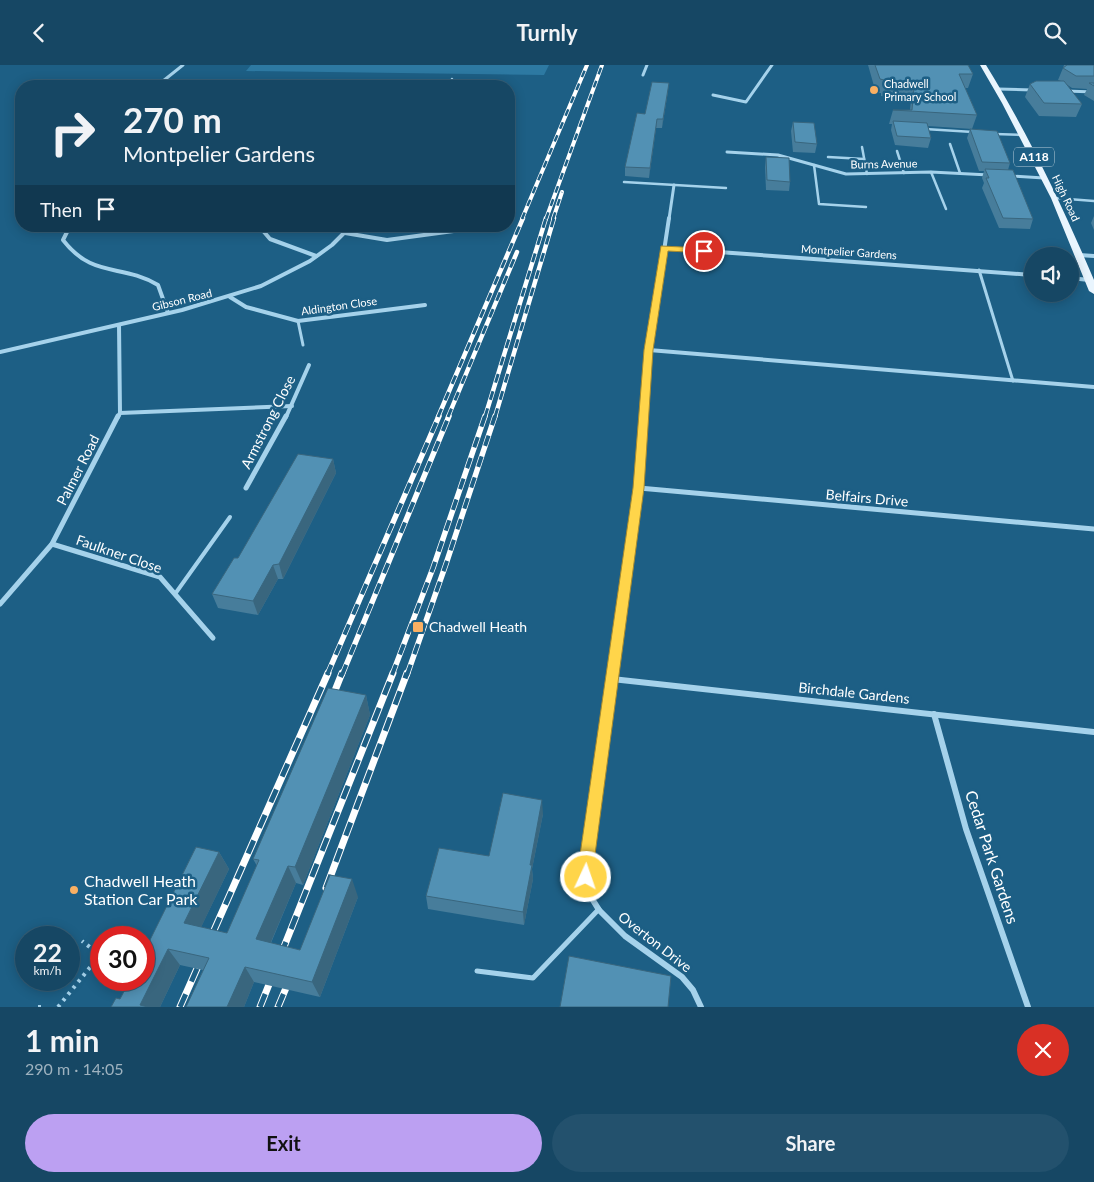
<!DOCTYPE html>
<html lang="en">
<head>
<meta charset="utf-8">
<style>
	body { margin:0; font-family:Lato,sans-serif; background:#23516d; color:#f1f3f6; height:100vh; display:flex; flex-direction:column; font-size:19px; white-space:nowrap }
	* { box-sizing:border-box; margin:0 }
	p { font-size:16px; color:#9eb2bf }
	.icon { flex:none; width:28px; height:28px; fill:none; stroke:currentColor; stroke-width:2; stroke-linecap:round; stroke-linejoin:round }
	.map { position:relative; height:942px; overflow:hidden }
	.drawer { display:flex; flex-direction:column; background:#164764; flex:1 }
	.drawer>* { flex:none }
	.top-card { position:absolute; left:15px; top:15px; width:500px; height:152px; border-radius:20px; box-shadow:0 2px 12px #0003,0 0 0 1px #355f78; background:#164764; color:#f1f3f6; overflow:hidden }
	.fabs { position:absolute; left:1024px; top:182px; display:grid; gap:10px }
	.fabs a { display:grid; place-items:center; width:55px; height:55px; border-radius:50%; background:#164764; box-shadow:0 2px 12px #0003,0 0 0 1px #355f78; font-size:25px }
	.speed { position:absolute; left:15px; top:861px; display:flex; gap:10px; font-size:25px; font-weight:700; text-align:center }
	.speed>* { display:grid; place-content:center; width:65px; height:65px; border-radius:50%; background:#164764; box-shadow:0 2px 12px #0003,0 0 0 1px #355f78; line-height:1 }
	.speed small { font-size:12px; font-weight:400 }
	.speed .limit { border:8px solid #d22; background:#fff; color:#111 }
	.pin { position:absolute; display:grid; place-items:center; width:42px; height:42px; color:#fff; margin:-21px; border:2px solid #fff; border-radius:50%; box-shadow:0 1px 5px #0007 }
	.me { position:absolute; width:55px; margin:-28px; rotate:3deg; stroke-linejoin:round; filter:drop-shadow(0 0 4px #0008) }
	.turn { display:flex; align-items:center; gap:18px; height:105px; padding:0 25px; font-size:22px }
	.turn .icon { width:65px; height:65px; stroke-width:2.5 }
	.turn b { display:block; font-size:35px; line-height:42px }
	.then { display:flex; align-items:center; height:48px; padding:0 25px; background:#0003; gap:10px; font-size:19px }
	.round { display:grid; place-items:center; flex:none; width:52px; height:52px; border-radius:26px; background:#23516d }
	.overview { display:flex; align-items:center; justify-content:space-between; height:85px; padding:0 25px }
	h1 { font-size:30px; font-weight:700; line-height:38px }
	.button { display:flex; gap:10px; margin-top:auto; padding:10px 25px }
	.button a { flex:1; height:58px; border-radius:30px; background:#bca0f2; color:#111; font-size:20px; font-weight:700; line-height:58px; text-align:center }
	.button a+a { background:#23516d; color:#f1f3f6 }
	header { display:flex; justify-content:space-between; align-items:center; height:65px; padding:0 25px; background:#164764; font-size:22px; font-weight:700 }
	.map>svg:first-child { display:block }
	.green { fill:#2d79a2 }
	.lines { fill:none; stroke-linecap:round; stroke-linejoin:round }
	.path { stroke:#a5d2eb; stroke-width:4; stroke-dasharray:3 5; stroke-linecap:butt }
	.service-far3 { stroke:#a5d2eb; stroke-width:2.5 }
	.service-far2 { stroke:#a5d2eb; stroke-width:3 }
	.service-far1 { stroke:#a5d2eb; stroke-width:4 }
	.service { stroke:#a5d2eb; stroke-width:5 }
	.minor-far3 { stroke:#a5d2eb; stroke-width:3 }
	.minor-far2 { stroke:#a5d2eb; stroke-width:4 }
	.minor-far1 { stroke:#a5d2eb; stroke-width:5 }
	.minor { stroke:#a5d2eb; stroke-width:6 }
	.primary { fill:#e9f5fe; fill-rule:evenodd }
	.rail-far3-casing { stroke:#fff; stroke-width:4 }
	.rail-far2-casing { stroke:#fff; stroke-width:4.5 }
	.rail-far1-casing { stroke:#fff; stroke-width:5.5 }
	.rail-casing { stroke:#fff; stroke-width:7 }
	.rail-far3 { stroke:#1d5f85; stroke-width:2.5; stroke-dasharray:7; stroke-linecap:butt }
	.rail-far2 { stroke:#1d5f85; stroke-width:3; stroke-dasharray:9; stroke-linecap:butt }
	.rail-far1 { stroke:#1d5f85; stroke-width:4; stroke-dasharray:11; stroke-linecap:butt }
	.rail { stroke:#1d5f85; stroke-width:5; stroke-dasharray:14; stroke-linecap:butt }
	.wall { fill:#477d9b }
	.shaded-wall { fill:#39667e }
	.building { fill:#5291b4; stroke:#39667e }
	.route { fill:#ffd54a; stroke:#a68a30 }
	.poi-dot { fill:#fab063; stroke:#1d5f85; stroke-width:2 }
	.labels { text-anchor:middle; stroke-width:5; stroke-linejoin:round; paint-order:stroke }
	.far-poi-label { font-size:11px; fill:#fff; stroke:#1d5f85; text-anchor:start }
	.far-street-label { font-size:11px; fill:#fff; stroke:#1d5f85 }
	.shield { fill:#1d5f85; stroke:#bbcfda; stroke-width:1 }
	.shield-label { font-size:12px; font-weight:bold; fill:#fff }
	.street-label { font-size:14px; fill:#fff; stroke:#1d5f85 }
	.poi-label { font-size:14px; fill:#fff; stroke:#1d5f85; text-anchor:start }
	.near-street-label { font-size:16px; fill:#fff; stroke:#1d5f85 }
	.near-poi-label { font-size:16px; fill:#fff; stroke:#1d5f85; text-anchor:start }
</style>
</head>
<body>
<header><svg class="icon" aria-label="back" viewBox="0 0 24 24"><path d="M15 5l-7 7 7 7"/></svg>Turnly<svg class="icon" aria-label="search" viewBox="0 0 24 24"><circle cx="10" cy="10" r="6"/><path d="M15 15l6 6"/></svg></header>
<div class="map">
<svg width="1094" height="942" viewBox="0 0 1094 942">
	<rect width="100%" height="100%" fill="#1d5f85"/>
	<path class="green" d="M251,0H549L544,10L246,6Z"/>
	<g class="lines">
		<g class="path">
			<path d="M38,942H41"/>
			<path d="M58,942L100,890L82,876"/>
		</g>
		<g class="service-far3">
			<path d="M451,21L452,14"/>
			<path d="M491,21L492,16"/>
			<path d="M925,64L973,67"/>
			<path d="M995,69L1023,70"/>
			<path d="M950,79L960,108"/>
			<path d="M862,82L867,109"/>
			<path d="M897,86L904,108"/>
			<path d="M828,92L864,94"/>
			<path d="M814,100L819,139L866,142"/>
			<path d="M931,107L946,144"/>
			<path d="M624,117L726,123"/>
			<path d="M1055,133L1094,136"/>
		</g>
		<g class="service-far2">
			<path d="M436,167L437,161"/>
			<path d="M979,205L1013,316"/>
			<path d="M298,256L303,280"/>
		</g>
		<path class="service-far1" d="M175,529L230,452"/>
		<path class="service" d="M477,906L533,913L599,844"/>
		<g class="minor-far3">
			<path d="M643,10L647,0"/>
			<path d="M163,16L180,21"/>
			<path d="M150,21L163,16L183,0"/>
			<path d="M998,24L1032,25"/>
			<path d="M1066,26L1094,27"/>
			<path d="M713,30L746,37L772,0"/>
			<path d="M727,87L778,90L846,109L931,107L989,110"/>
			<path d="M1010,111L1044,113"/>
			<path d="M669,154L674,120"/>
		</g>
		<g class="minor-far2">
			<path d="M70,161L63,175C93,214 121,198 158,220L168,248"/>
			<path d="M259,161L270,174L316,191"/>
			<path d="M345,168L387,175L461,165"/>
			<path d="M664,183L1032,210"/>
			<path d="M1079,190L1094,191"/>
			<path d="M1070,213L1089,215"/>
			<path d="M230,232L246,242L298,256L425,240"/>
			<path d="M649,285L1094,322"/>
			<path d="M0,287L182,245L261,221L310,196L332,180L351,161"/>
			<path d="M120,348L292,341"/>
			<path d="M118,352L120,348L119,260"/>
			<path d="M286,352L309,300"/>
			<path d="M644,352L649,285L669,153"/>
		</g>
		<g class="minor-far1">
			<path d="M246,423L286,351"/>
			<path d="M639,423L1094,464"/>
			<path d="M52,479L160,512L213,573"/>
			<path d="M0,539L52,479L118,351"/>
			<path d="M613,610L639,423L644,351"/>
		</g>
		<g class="minor">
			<path d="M613,608L586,797V824L599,845L625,871L682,912L693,925L701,942"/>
			<path d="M612,614L1094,667"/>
			<path d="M934,649L966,764L1028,942"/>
		</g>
		<path class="primary" d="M980,0H986C1029,70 1062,140 1094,215V229L1089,226L1051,133L1002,38Z"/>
		<defs>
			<g id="rail-far3">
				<path d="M522,154L587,0"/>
				<path d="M546,154L602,0"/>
				<path d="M553,154L562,127"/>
			</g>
			<g id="rail-far2">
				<path d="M438,352L523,153"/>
				<path d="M448,352L517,187"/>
				<path d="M485,352L546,153"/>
				<path d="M495,352L554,153"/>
			</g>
			<g id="rail-far1">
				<path d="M327,610L439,351"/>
				<path d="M342,610L449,351"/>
				<path d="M392,610L433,503L485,351"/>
				<path d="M407,610L446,499L495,351"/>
			</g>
			<g id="rail">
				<path d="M330,638L342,608"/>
				<path d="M326,823L407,608"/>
				<path d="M180,942L328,608"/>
				<path d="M260,942L393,608"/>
				<path d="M278,942L291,911"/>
			</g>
		</defs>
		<use href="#rail-far3" class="rail-far3-casing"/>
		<use href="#rail-far2" class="rail-far2-casing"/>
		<use href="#rail-far1" class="rail-far1-casing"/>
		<use href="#rail" class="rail-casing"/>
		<use href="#rail-far3" class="rail-far3"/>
		<use href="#rail-far2" class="rail-far2"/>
		<use href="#rail-far1" class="rail-far1"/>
		<use href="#rail" class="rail"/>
	</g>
	<g class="wall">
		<path d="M868,0H968L973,9L968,23H965L977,50L972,64L928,61L931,73L928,83L895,80L891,65L892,59H889L893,45H910L911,35L881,31V28H876Z"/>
		<path d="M1064,0H1094V36L1084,30L1087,24L1072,23L1066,19L1082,39L1076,52L1039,51L1025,32L1030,19L1061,16L1058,15L1063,3Z"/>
		<path d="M668,26L662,63H656L649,113L625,111V102L645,49Z"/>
		<path d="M793,57L817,79L815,88L793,87L791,66Z"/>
		<path d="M970,64L1010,98L1008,105L1033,154L1030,164L999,163L982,123L984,118L982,113L984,106H979L967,73Z"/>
		<path d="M766,92L790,117L789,126L766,125L765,102Z"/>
		<path d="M1094,151V165L1091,158Z"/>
		<path d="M333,394L336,408L283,514H278L258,550L218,543L212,529L238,493Z"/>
		<path d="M366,630L370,650L303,820L296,818L271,878L300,885L358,832L320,932L254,917L244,942H186L203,905L180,900L160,942H111L120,934L219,787L229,804L201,862L227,868L257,801L253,794Z"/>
		<path d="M543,749L532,804L533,814L524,860L428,844L426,831L489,791Z"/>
	</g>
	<g class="shaded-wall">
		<path d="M669,18L668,26L662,63L663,54Z"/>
		<path d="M657,54L656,63L649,113L650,103Z"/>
		<path d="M333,394L336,408L283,514L279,499Z"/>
		<path d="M273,500L278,514L258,550L253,536Z"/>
		<path d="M366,630L370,650L303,820L295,802Z"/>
		<path d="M542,735L543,749L532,804L533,814L524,860L523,847L530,800Z"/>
		<path d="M219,787L229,804L195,875L184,858Z"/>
		<path d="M288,801L296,818L265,891L256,874Z"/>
		<path d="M352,814L358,832L320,932L312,917Z"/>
		<path d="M168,884L180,900L160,942H142L140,940Z"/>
		<path d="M245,902L254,917L244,942H227Z"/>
	</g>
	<g class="building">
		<path d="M875,0H968L973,9H959L977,50L893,45H912L914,22L885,17L884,15L880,14Z"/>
		<path d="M1067,0H1094V11H1076L1063,3Z"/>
		<path d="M1036,16H1064L1082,39L1044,38L1030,19Z"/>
		<path d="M652,17L669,18L663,54H657L650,103L625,102L637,48L645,49Z"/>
		<path d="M1089,18H1094V21Z"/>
		<path d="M893,56L927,58L931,73L897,71Z"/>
		<path d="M793,57L814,58L817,79L795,77Z"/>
		<path d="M970,64L997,66L1010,98L982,97Z"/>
		<path d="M766,92L789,93L790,117L767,115Z"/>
		<path d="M985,104L1013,105L1033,154L1003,153L986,113H989Z"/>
		<path d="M298,389L333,394L279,499L273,500L253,536L212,529L234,493H238Z"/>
		<path d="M328,623L366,630L295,802L288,801L256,874L300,885L330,810L352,814L312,917L245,902L227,942H186L209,893L168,884L140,940L148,942H111L116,933L120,934L130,915H144V887L196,782L219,787L184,858L227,868L259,795L253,794Z"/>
		<path d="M503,728L542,735L530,800H532L523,847L426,831L439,783L489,791Z"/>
		<path d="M569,891L671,911L668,942H560Z"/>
	</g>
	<path class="route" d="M661,181L704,183L708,186L704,188L668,186L653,285L644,423L594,797V812L592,817L586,819L581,817L579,812V797L633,423L644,285Z"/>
	<g class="poi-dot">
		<circle cx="874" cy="25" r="5"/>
		<rect x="412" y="556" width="12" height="12" rx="2.5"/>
		<circle cx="74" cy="825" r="5"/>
	</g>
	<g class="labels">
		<g class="far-poi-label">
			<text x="884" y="23">Chadwell<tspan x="884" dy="13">Primary School</tspan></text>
		</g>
		<g class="far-street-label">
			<text transform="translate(884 99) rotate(-1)" y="4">Burns Avenue</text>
			<text transform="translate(1066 133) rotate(65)" y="4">High Road</text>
			<text transform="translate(849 187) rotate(4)" y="4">Montpelier Gardens</text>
			<text transform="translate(182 235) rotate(-14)" y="4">Gibson Road</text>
			<text transform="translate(339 241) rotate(-8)" y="4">Aldington Close</text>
		</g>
		<rect class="shield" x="1014" y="82.5" width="40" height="19" rx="4"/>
		<g class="shield-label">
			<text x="1034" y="96">A118</text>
		</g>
		<g class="street-label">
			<text transform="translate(268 357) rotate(-63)" y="5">Armstrong Close</text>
			<text transform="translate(78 405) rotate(-63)" y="5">Palmer Road</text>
			<text transform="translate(867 433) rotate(5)" y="5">Belfairs Drive</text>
			<text transform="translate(119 489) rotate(19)" y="5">Faulkner Close</text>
			<text transform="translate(854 628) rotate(6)" y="5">Birchdale Gardens</text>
			<text transform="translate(655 877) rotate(38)" y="5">Overton Drive</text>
		</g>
		<g class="poi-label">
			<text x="429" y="567">Chadwell Heath</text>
		</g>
		<g class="near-street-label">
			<text transform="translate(992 792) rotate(72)" y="6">Cedar Park Gardens</text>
		</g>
		<g class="near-poi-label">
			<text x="84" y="822">Chadwell Heath<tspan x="84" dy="18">Station Car Park</tspan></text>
		</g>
	</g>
</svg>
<div class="fabs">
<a><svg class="icon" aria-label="sound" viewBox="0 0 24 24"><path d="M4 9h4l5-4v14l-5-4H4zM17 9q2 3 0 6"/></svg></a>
</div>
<div class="speed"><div>22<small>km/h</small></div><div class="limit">30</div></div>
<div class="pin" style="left:704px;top:186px;background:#d93025"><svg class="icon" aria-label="arrive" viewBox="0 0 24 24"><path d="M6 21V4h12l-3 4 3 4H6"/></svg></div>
<svg class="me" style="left:586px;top:812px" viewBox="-20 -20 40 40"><circle r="17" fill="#ffd54a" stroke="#fff" stroke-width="3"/><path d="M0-11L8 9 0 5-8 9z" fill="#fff"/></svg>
<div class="top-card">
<div class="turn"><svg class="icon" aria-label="right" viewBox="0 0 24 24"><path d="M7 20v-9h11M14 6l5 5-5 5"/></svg><div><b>270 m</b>Montpelier Gardens</div></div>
<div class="then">Then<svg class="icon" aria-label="arrive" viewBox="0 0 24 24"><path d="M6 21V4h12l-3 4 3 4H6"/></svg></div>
</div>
</div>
<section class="drawer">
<div class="overview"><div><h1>1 min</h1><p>290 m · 14:05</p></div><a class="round" style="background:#d93025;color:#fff"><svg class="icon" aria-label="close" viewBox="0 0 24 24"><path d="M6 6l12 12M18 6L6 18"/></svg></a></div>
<div class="button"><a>Exit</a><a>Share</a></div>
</section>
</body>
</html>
